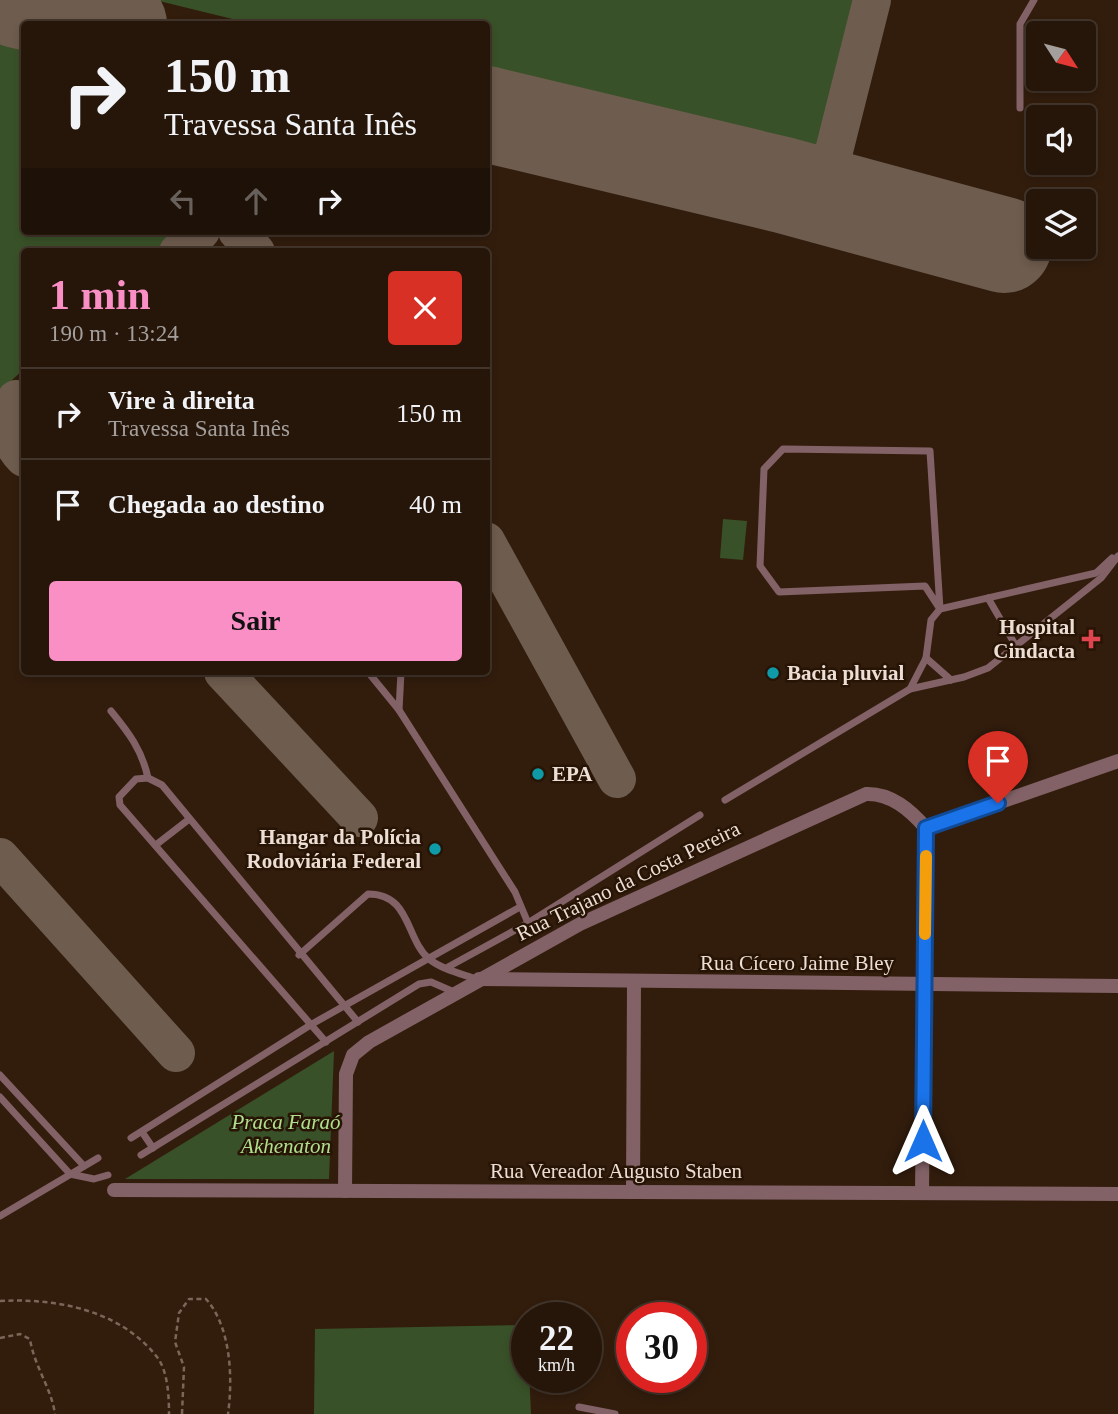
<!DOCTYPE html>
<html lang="pt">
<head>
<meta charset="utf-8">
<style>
	body { margin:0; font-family:Georgia,serif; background:#322318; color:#f1f3f6; height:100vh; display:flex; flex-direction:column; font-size:26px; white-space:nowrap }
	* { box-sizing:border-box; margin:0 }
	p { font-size:23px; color:#a49f9c }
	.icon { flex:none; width:38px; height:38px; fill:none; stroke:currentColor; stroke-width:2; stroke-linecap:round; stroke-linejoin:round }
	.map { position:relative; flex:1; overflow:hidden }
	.drawer { position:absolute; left:21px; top:248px; width:469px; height:427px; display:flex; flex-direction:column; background:#26160a; border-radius:7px; box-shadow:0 4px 10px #0003,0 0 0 2px #42352b }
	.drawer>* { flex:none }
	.banner { position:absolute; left:21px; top:21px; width:469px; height:214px; border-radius:7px; box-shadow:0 4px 10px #0003,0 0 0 2px #42352b; background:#26160a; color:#f1f3f6; overflow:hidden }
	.needle { width:46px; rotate:126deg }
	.controls { position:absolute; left:1026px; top:21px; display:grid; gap:14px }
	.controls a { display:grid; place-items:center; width:70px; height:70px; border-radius:7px; background:#26160a; box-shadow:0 4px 10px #0003,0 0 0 2px #42352b; font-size:35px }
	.speed { position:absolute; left:511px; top:1302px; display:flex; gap:14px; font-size:35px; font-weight:700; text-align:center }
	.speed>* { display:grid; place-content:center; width:91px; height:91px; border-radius:50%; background:#26160a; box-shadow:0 4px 10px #0003,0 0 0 2px #42352b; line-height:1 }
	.speed small { font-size:18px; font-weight:400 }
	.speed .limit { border:10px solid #d22; background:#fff; color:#111 }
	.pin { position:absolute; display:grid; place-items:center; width:60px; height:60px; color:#fff; margin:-72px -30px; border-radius:50% 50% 50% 0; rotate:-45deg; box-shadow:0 0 7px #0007 }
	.pin .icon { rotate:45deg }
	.me { position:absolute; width:77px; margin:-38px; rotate:0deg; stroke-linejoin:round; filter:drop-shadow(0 0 5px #0008) }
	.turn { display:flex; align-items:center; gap:24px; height:147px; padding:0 28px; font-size:32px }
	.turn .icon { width:91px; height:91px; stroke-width:2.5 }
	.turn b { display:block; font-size:49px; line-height:60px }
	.lanes { display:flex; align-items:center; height:66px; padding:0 28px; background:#0003; justify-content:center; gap:35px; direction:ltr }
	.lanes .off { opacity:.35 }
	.round { display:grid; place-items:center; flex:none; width:74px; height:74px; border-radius:7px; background:#322318 }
	.overview { display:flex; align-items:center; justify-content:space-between; height:119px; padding:0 28px }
	h1 { font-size:42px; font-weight:700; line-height:52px; color:#fa8fc6 }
	.primary-button { display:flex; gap:14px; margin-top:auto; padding:14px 28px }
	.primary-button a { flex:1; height:80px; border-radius:7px; background:#fa8fc6; color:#111; font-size:28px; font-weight:700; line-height:80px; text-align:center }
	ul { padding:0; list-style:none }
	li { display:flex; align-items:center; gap:21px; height:91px; padding:0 28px; border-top:2px solid #42352b }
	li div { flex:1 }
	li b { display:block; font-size:26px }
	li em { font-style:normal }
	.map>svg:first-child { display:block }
	.green { fill:#395128 }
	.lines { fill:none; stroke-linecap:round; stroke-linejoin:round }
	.taxiway { stroke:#6e5c4e; stroke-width:38 }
	.runway { stroke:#6e5c4e; stroke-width:96 }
	.path { stroke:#7a675a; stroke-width:2.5; stroke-dasharray:5 3.5; stroke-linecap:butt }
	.lane { stroke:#826267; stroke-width:7 }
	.street { stroke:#826267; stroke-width:14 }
	.route-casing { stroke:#114b97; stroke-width:18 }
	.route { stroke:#1a73e8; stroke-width:12 }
	.slow { stroke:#f59e0b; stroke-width:12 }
	.health-dot { fill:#e0444e; stroke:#271405; stroke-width:2.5 }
	.culture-dot { fill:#0f9aa8; stroke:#271405; stroke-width:2.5 }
	.labels { text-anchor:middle; stroke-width:5; stroke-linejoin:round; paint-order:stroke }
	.poi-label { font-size:21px; font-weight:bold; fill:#ecded4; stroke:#271405; text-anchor:end }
	.street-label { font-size:21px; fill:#ecded4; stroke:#271405 }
	.park-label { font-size:21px; font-style:italic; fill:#aee08d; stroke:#271405 }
</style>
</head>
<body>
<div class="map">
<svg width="1118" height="1414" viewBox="0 0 1118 1414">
	<rect width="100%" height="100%" fill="#321d0d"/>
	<g class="green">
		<path d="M155,0H858L827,152L814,164L487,83L486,24H253Z"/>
		<path d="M0,33L24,38V231H177L154,252H24V369L0,391Z"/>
		<path d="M723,519L747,521L743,560L720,558Z"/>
		<path d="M334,1051L329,1179H125Z"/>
		<path d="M527,1325L531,1414H314L315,1329Z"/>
	</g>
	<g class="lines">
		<g class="taxiway">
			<path d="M783,185C808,180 820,172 834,151L872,0"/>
			<path d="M237,231L256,252"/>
			<path d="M178,252L201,231"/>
			<path d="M16,399C6,423 6,439 24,458"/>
			<path d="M486,541L617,779"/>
			<path d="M223,672L359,818"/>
			<path d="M0,857L176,1053"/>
		</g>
		<g class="runway">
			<path d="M18,0L119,24"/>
			<path d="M486,114L783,185L1004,245"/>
		</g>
		<g class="path">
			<path d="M0,1301C57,1298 120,1310 157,1357C168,1371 169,1397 169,1414"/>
			<path d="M0,1338L20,1334L30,1339C34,1366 51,1387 55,1414"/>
			<path d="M182,1414L184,1367L175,1342L179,1313L189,1299H206C231,1327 233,1378 228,1414"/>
		</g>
		<g class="lane">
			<path d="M1020,108V24L1034,0"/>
			<path d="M783,449L930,451L940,609L925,586L779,592L760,566L764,469Z"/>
			<path d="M988,598L1016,646"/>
			<path d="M926,658L951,680"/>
			<path d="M368,672L399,710"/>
			<path d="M401,672L399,710L515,892L528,923"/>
			<path d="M910,689L926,658L931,620L940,609L1096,573L1112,558"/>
			<path d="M111,711C129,733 142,750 148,778"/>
			<path d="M725,800L910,689L964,677L988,668L1101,578L1118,556"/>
			<path d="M157,844L188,820"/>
			<path d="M299,955L368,894C411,894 405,938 429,959C441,969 462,974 476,979"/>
			<path d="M448,967L528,923L700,815"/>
			<path d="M326,1042L120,805L119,797L136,779L148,778L162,785L358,1022"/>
			<path d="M0,1075L84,1166"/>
			<path d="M0,1097L70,1174L94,1179L108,1175"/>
			<path d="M142,1132L153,1148"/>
			<path d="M131,1138L312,1024L520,907"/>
			<path d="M141,1155L419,984L431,982L454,992"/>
			<path d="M0,1216L98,1158"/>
			<path d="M579,1407L615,1414"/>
		</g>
		<g class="street">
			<path d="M926,828L1118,761"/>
			<path d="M479,979L1118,986"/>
			<path d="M114,1190L1118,1194"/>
			<path d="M345,1191L346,1074L353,1055L369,1042L580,924L866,794C891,793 910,810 926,828"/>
			<path d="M633,1192L634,983"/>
			<path d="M922,1193L926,828"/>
		</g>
	</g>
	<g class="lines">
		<defs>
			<path id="route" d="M923,1141L926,828L998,803"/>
		</defs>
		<use href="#route" class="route-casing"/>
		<use href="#route" class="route"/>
		<path class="slow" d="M925,934L926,856"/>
	</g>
	<path class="health-dot" d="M1087.5 628.5h7v7h7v7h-7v7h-7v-7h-7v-7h7z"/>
	<g class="culture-dot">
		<circle cx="773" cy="673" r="7"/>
		<circle cx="538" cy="774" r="7"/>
		<circle cx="435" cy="849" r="7"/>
	</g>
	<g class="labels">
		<g class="poi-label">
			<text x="1075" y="634">Hospital<tspan x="1075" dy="24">Cindacta</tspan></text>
			<text x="787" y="680" text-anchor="start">Bacia pluvial</text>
			<text x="552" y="781" text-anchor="start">EPA</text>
			<text x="421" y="844">Hangar da Polícia<tspan x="421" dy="24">Rodoviária Federal</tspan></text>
		</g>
		<g class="street-label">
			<text transform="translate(628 881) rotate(-26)" y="7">Rua Trajano da Costa Pereira</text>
			<text x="797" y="970">Rua Cícero Jaime Bley</text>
			<text x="616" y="1178">Rua Vereador Augusto Staben</text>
		</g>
		<g class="park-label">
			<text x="286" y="1129">Praca Faraó<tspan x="286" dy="24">Akhenaton</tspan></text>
		</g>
	</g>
</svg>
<div class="controls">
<a><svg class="needle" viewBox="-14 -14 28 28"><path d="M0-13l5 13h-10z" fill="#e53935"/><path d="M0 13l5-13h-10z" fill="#a49f9c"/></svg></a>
<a><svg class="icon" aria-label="sound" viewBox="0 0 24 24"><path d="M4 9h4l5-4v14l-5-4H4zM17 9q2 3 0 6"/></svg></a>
<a><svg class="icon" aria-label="layers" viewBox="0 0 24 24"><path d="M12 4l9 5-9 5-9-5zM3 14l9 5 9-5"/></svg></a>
</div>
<div class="speed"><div>22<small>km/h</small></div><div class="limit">30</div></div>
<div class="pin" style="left:998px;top:803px;background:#d93025"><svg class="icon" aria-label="arrive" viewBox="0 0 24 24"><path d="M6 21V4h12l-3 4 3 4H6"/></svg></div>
<svg class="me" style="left:923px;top:1141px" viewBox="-20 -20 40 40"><path d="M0-17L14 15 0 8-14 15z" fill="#1a73e8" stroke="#fff" stroke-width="4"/></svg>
<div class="banner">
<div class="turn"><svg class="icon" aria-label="right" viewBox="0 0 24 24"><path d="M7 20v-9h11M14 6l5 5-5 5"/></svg><div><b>150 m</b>Travessa Santa Inês</div></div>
<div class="lanes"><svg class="icon off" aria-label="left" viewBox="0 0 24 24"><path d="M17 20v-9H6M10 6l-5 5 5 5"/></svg><svg class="icon off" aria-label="ahead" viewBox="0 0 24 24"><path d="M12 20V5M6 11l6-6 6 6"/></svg><svg class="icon" aria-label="right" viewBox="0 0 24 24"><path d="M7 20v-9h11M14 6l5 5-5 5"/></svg></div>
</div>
<section class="drawer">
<div class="overview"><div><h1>1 min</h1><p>190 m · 13:24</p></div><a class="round" style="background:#d93025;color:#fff"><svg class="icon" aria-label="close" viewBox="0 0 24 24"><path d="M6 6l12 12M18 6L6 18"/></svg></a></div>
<ul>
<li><svg class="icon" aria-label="right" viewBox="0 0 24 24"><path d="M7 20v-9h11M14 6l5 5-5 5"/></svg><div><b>Vire à direita</b><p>Travessa Santa Inês</p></div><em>150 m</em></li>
<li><svg class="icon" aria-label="arrive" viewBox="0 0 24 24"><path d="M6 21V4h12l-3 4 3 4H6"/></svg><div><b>Chegada ao destino</b></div><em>40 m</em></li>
</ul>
<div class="primary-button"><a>Sair</a></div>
</section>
</div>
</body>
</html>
